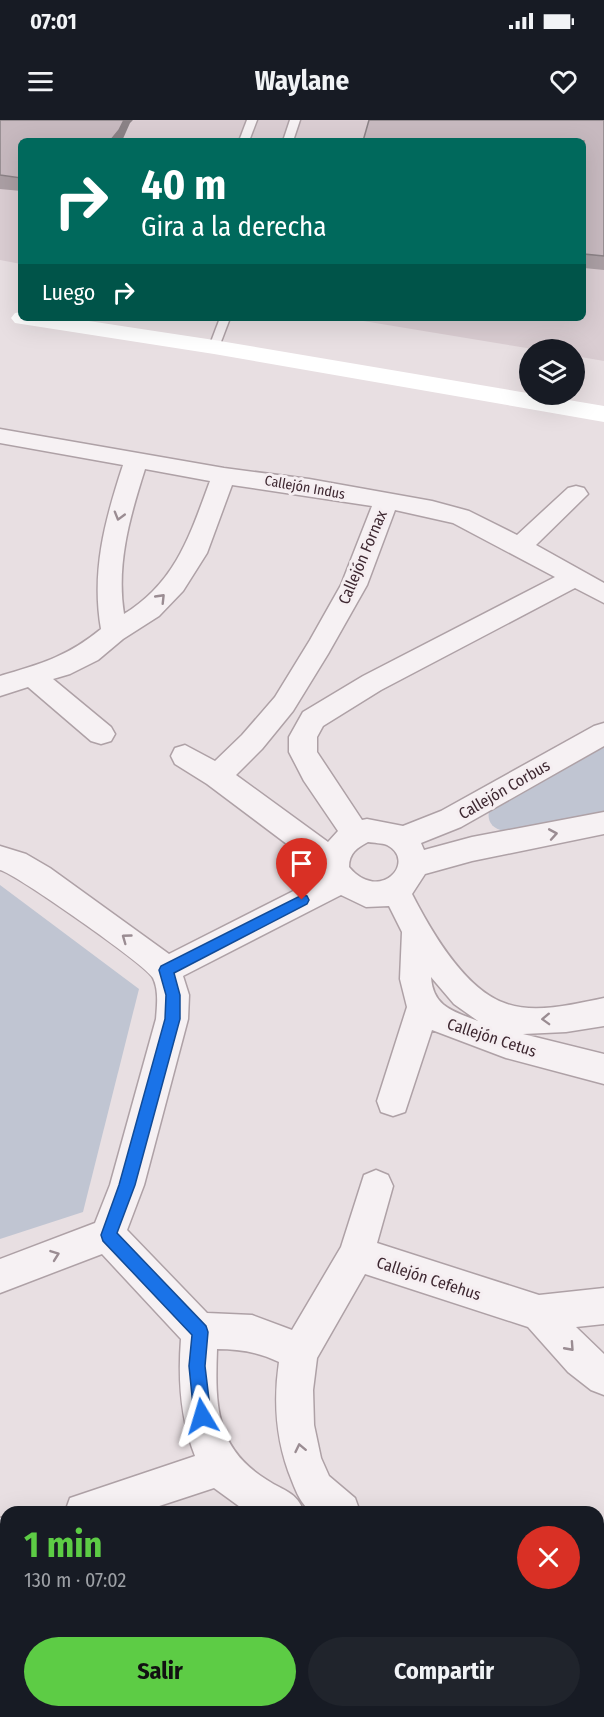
<!DOCTYPE html>
<html lang="es">
<head>
<meta charset="utf-8">
<style>
	body { margin:0; font-family:"Fira Sans Condensed",sans-serif; background:#20242c; color:#f1f3f6; height:100vh; display:flex; flex-direction:column; font-size:22px; white-space:nowrap }
	* { box-sizing:border-box; margin:0 }
	p { font-size:20px; color:#9ea1a6 }
	.icon { flex:none; width:33px; height:33px; fill:none; stroke:currentColor; stroke-width:2; stroke-linecap:round; stroke-linejoin:round }
	.map { position:relative; flex:1; overflow:hidden }
	.drawer { position:absolute; left:0px; top:1386px; width:604px; height:212px; display:flex; flex-direction:column; background:#171b24; border-radius:18px 18px 0 0; box-shadow:0 6px 24px #0002 }
	.drawer>* { flex:none }
	.banner { position:absolute; left:18px; top:18px; width:568px; height:183px; border-radius:9px; box-shadow:0 6px 24px #0002; background:#00695c; color:#fff; overflow:hidden }
	.tools { position:absolute; left:519px; top:219px; display:grid; gap:12px }
	.tools a { display:grid; place-items:center; width:66px; height:66px; border-radius:50%; background:#171b24; box-shadow:0 6px 24px #0002; font-size:30px }
	.pin { position:absolute; display:grid; place-items:center; width:51px; height:51px; color:#fff; margin:-62px -26px; border-radius:50% 50% 50% 0; rotate:-45deg; box-shadow:0 0 6px #0007 }
	.pin .icon { rotate:45deg }
	.me { position:absolute; width:66px; margin:-33px; rotate:353deg; stroke-linejoin:round; filter:drop-shadow(0 0 4px #0008) }
	.turn { display:flex; align-items:center; gap:21px; height:126px; padding:0 24px; font-size:27px }
	.turn .icon { width:78px; height:78px; stroke-width:2.5 }
	.turn b { display:block; font-size:42px; line-height:51px }
	.then { display:flex; align-items:center; height:57px; padding:0 24px; background:#0003; gap:12px; font-size:22px }
	.round { display:grid; place-items:center; flex:none; width:63px; height:63px; border-radius:32px; background:#20242c }
	.summary { display:flex; align-items:center; justify-content:space-between; height:102px; padding:0 24px }
	h1 { font-size:36px; font-weight:700; line-height:45px; color:#5dcc45 }
	.button { display:flex; gap:12px; margin-top:auto; padding:12px 24px }
	.button a { flex:1; height:69px; border-radius:36px; background:#5dcc45; color:#111; font-size:24px; font-weight:700; line-height:69px; text-align:center }
	.button a+a { background:#20242c; color:#f1f3f6 }
	.status { display:flex; justify-content:space-between; align-items:center; height:42px; padding:0 30px; background:#171b24; direction:ltr }
	.status svg { height:16px; fill:currentColor }
	header { display:flex; justify-content:space-between; align-items:center; height:78px; padding:0 24px; background:#171b24; font-size:27px; font-weight:700 }
	.map>svg:first-child { display:block }
	.built { fill:#dacdd2 }
	.green { fill:#c0c5d2 }
	.lines { fill:none; stroke-linecap:round; stroke-linejoin:round }
	.lane-casing { stroke:#aea1a6; stroke-width:3 }
	.street-casing { stroke:#aea1a6; stroke-width:3 }
	.lane { fill:#f6f1f3; fill-rule:evenodd }
	.street { fill:#f6f1f3; fill-rule:evenodd }
	.secondary { fill:#fff; fill-rule:evenodd }
	.wall { fill:#ab9fa4 }
	.shaded-wall { fill:#8b8286 }
	.building { fill:#c7b9bf; stroke:#8b8286; stroke-width:1.5 }
	.oneway { stroke:#9a8c92 }
	.route { fill:#1a73e8; stroke:#114b97; stroke-width:1.5 }
	.labels { text-anchor:middle; stroke-width:6; stroke-linejoin:round; paint-order:stroke }
	.far-street-label { font-size:14px; fill:#3e2831; stroke:#f5eef1 }
	.street-label { font-size:16px; fill:#3e2831; stroke:#f5eef1 }
</style>
</head>
<body>
<div class="status"><b>07:01</b><svg viewBox="0 0 49 12"><path d="M0 12V9h3v3zM5 12V6h3v6zM10 12V3h3v9zM15 12V0h3v12zM26 1h20v11H26zM47 4h2v5h-2z"/></svg></div>
<header><svg class="icon" aria-label="menu" viewBox="0 0 24 24"><path d="M4 6h16M4 12h16M4 18h16"/></svg>Waylane<svg class="icon" aria-label="heart" viewBox="0 0 24 24"><path d="M12 20l-8-8c-3-5 5-10 8-4 3-6 11-1 8 4z"/></svg></header>
<div class="map">
<svg width="604" height="1597" viewBox="0 0 604 1597">
	<rect width="100%" height="100%" fill="#e8dfe2"/>
	<path class="built" d="M0,0H604V241L575,236L574,230L533,229L345,198H584V21H21V144L0,140Z"/>
	<g class="green">
		<path d="M604,622V693L503,711C492,708 487,702 489,690Z"/>
		<path d="M0,765L139,869L83,1092L0,1119Z"/>
	</g>
	<g class="lines">
		<defs>
			<g id="lane">
				<path d="M247,0H257L249,21H239Z"/>
				<path d="M290,0H300L293,21H283Z"/>
				<path d="M220,198H230L219,227L214,230L209,227Z"/>
			</g>
			<g id="street">
				<path d="M0,309L224,348L309,359L432,381L469,391L517,415L568,368L576,366L584,368L588,374L536,425L604,463V483L575,468L381,570L323,606L317,617V632L362,700L367,699L403,706L441,691L594,606L604,603V626L461,707L421,723L424,730L472,717L604,692V714L472,741L425,754L412,774C431,811 465,871 507,884C536,894 575,884 604,878V906L566,912L523,914L604,934V964L506,938L432,910L405,992L393,996L381,992L377,981L407,887L400,859L402,812L389,786L366,787L341,775L183,856L189,875L188,899L144,1065L127,1110L207,1193L252,1195L292,1210L341,1127L364,1055L376,1050L388,1055L393,1066L377,1123L539,1175L604,1168V1204L576,1207L604,1234V1275L591,1270L568,1252L528,1207L365,1154L317,1238L313,1270L314,1305L321,1338L329,1356L355,1378L360,1392H311C301,1383 297,1374 292,1361C276,1322 273,1284 279,1242C259,1232 239,1229 217,1229C215,1285 215,1328 267,1360C285,1372 296,1371 304,1392H247L214,1368L141,1392H65L70,1378L195,1336C180,1298 178,1259 181,1219L102,1134L0,1173V1139L95,1103L110,1065L156,899C157,886 159,870 153,858C146,845 16,754 0,750V726L26,734L50,748L169,834L323,756L320,749L207,664L175,644L171,636L175,628L185,625L215,641L242,615L275,577L310,520L341,465L372,386L232,365L207,433L183,471L159,496L123,519L98,540L70,554L53,559L111,607L115,614L111,621L101,624L91,621L28,567L0,576V556C40,544 67,537 101,509C91,451 105,400 123,345L0,323ZM145,349L210,361C190,415 176,462 124,494C116,444 130,396 145,349ZM395,390L453,403L555,457L363,556L303,592L289,617V632L304,661L338,711L328,722L236,655L262,629L293,591L328,534L367,465ZM368,722C374,723 382,723 387,725C418,741 380,784 349,747C349,733 357,728 368,722ZM431,857L454,884L478,901C453,891 433,887 431,857Z"/>
				<path d="M6,1396V1436L0,1438V1398Z"/>
				<path d="M598,1560L604,1563V1597H586L582,1592H598Z"/>
				<rect x="27" y="1592" width="42" height="5"/>
				<path d="M382,1592H424L426,1597H384Z"/>
			</g>
		</defs>
		<use href="#lane" class="lane-casing"/>
		<use href="#street" class="street-casing"/>
		<use href="#lane" class="lane"/>
		<use href="#street" class="street"/>
		<path class="secondary" d="M21,192V198H69L214,220L604,286V302L214,234L15,203L11,198L15,193Z"/>
	</g>
	<g class="wall">
		<path d="M0,0L130,3L21,21V71L0,69Z"/>
		<path d="M604,0V150L584,148V21Z"/>
	</g>
	<path class="shaded-wall" d="M124,0H133L130,3L122,21H110Z"/>
	<g class="building">
		<path d="M0,0H124L119,10L110,21H21V58L0,55Z"/>
		<path d="M369,0H604V136L584,134V21H363Z"/>
	</g>
	<defs><path id="oneway-chevron" d="M-2-3.5L2.5 0L-2 3.5" fill="none" stroke-width="1.6" stroke-linecap="round" stroke-linejoin="round" transform="scale(1.5)"/></defs>
	<g class="oneway">
		<use href="#oneway-chevron" transform="translate(119 396) rotate(106)"/>
		<use href="#oneway-chevron" transform="translate(161 478) rotate(-46)"/>
		<use href="#oneway-chevron" transform="translate(553 714) rotate(-10)"/>
		<use href="#oneway-chevron" transform="translate(126 818) rotate(-144)"/>
		<use href="#oneway-chevron" transform="translate(546 899) rotate(178)"/>
		<use href="#oneway-chevron" transform="translate(55 1135) rotate(-20)"/>
		<use href="#oneway-chevron" transform="translate(570 1227) rotate(48)"/>
		<use href="#oneway-chevron" transform="translate(300 1328) rotate(-102)"/>
	</g>
	<path class="route" d="M302,775L307,776L309,780L307,784L174,853L180,875V899L135,1065L117,1113L206,1206L208,1212L205,1246L211,1296L209,1302L202,1305L196,1302L194,1296L189,1246L192,1215L103,1121L101,1115L119,1065L165,899L166,875L159,850L161,846Z"/>
	<g class="labels">
		<g class="far-street-label">
			<text transform="translate(305 367) rotate(10)" y="5">Callejón Indus</text>
		</g>
		<g class="street-label">
			<text transform="translate(362 437) rotate(-67)" y="6">Callejón Fornax</text>
			<text transform="translate(504 669) rotate(-30)" y="6">Callejón Corbus</text>
			<text transform="translate(492 917) rotate(18)" y="6">Callejón Cetus</text>
			<text transform="translate(429 1158) rotate(18)" y="6">Callejón Cefehus</text>
		</g>
	</g>
</svg>
<div class="tools">
<a><svg class="icon" aria-label="layers" viewBox="0 0 24 24"><path d="M12 4l9 5-9 5-9-5zM3 14l9 5 9-5"/></svg></a>
</div>
<div class="pin" style="left:302px;top:780px;background:#d93025"><svg class="icon" aria-label="arrive" viewBox="0 0 24 24"><path d="M6 21V4h12l-3 4 3 4H6"/></svg></div>
<svg class="me" style="left:202px;top:1296px" viewBox="-20 -20 40 40"><path d="M0-17L14 15 0 8-14 15z" fill="#1a73e8" stroke="#fff" stroke-width="4"/></svg>
<div class="banner">
<div class="turn"><svg class="icon" aria-label="right" viewBox="0 0 24 24"><path d="M7 20v-9h11M14 6l5 5-5 5"/></svg><div><b>40 m</b>Gira a la derecha</div></div>
<div class="then">Luego<svg class="icon" aria-label="right" viewBox="0 0 24 24"><path d="M7 20v-9h11M14 6l5 5-5 5"/></svg></div>
</div>
<section class="drawer">
<div class="summary"><div><h1>1 min</h1><p>130 m · 07:02</p></div><a class="round" style="background:#d93025;color:#fff"><svg class="icon" aria-label="close" viewBox="0 0 24 24"><path d="M6 6l12 12M18 6L6 18"/></svg></a></div>
<div class="button"><a>Salir</a><a>Compartir</a></div>
</section>
</div>
</body>
</html>
